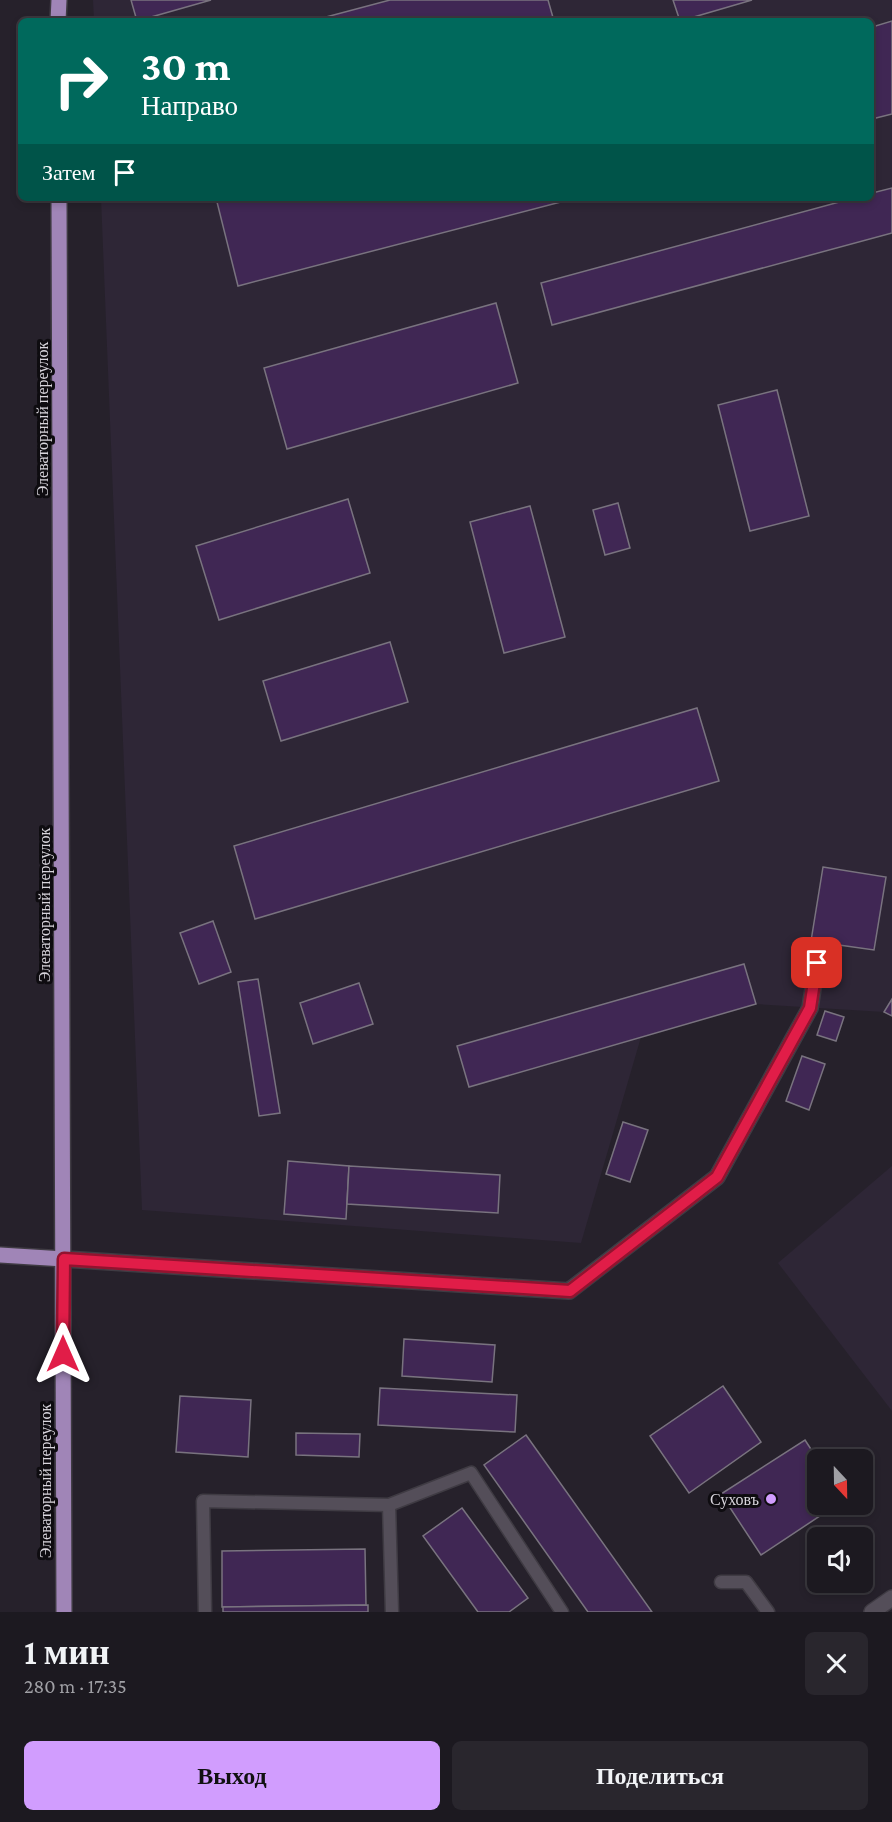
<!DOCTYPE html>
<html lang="ru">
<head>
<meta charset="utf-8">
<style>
	body { margin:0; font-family:"Crimson Pro",serif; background:#29262d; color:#f1f3f6; height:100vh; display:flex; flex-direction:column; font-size:22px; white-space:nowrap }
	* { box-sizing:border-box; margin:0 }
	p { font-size:20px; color:#a0a0a5 }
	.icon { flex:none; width:33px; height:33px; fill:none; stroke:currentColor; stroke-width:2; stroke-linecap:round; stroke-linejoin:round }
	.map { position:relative; height:1612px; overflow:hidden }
	.sheet { display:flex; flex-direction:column; background:#1c1920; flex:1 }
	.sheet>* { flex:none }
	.guide { position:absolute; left:18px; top:18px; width:856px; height:183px; border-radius:9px; box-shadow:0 3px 9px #0003,0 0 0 2px #3a383e; background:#00695c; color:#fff; overflow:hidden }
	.needle { width:39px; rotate:158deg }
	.buttons { position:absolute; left:807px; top:1449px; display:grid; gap:12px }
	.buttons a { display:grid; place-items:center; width:66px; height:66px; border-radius:9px; background:#1c1920; box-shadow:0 3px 9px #0003,0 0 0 2px #3a383e; font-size:30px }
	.pin { position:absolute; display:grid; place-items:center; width:51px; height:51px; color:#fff; margin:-26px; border-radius:12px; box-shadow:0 3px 9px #0006 }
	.me { position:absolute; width:66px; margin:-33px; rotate:0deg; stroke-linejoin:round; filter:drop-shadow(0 0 4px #0008) }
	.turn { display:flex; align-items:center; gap:21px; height:126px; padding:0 24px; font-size:27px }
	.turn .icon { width:78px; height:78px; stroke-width:2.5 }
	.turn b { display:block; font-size:42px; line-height:51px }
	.then { display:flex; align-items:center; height:57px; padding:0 24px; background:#0003; gap:12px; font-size:22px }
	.round { display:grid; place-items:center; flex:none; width:63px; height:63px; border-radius:9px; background:#29262d }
	.head { display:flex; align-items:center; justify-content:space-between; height:102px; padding:0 24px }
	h1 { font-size:36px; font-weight:600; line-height:45px }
	.button { display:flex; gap:12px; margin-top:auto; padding:12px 24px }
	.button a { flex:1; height:69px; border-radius:9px; background:#d19dfe; color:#111; font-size:24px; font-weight:600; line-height:69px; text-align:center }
	.button a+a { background:#29262d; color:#f1f3f6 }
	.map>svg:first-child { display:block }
	.built { fill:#2e2636 }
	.building { fill:#402754; stroke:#79737f; stroke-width:1.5 }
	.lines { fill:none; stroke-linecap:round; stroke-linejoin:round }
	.service-casing { stroke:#3f3b43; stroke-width:15 }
	.minor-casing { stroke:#3f3b43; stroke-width:18 }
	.primary-casing { stroke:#3f3b43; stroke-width:18 }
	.service { stroke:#544e59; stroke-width:12 }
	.minor { stroke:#544e59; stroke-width:15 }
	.primary { stroke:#a085b7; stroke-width:15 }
	.route-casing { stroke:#92132f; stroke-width:15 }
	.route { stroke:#e11d48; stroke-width:10 }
	.poi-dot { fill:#d19dfe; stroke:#0e0c10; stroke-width:2 }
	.labels { text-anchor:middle; stroke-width:6; stroke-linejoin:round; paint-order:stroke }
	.street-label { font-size:16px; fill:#d8d5dc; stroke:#0e0c10 }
	.poi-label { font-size:16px; fill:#d8d5dc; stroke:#0e0c10; text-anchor:end }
</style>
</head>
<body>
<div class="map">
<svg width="892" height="1612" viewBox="0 0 892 1612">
	<rect width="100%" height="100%" fill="#26212b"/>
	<g class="built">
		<path d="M93,0H892V1016L884,1012L756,1004L641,1037L581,1243L142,1210L101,198H872V21H94Z"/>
		<path d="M892,1166V1411L778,1263Z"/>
	</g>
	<g class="building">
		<path d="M131,0H211L137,21Z"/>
		<path d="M390,0H548L554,21H311Z"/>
		<path d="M673,0H752L680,21Z"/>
		<path d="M892,21V114L872,119V27Z"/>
		<path d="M892,188V233L552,325L541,283L854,198H872V193Z"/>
		<path d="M216,198H576L238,286Z"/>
		<path d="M496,303L518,383L287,449L264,368Z"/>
		<path d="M777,390L809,516L750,531L718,405Z"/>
		<path d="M348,499L370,573L219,620L196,546Z"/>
		<path d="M618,503L630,548L605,555L593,510Z"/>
		<path d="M530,506L565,637L504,653L470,522Z"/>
		<path d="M390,642L408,702L281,741L263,681Z"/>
		<path d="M697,708L719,781L255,919L234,846Z"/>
		<path d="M823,867L886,877L874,950L811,941Z"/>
		<path d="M213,921L231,972L199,984L180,933Z"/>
		<path d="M744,964L756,1004L469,1087L457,1046Z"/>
		<path d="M258,979L280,1113L259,1116L238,982Z"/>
		<path d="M359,983L373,1024L313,1044L300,1003Z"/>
		<path d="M892,999V1016L884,1012Z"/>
		<path d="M825,1011L844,1017L836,1041L817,1035Z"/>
		<path d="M802,1056L825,1064L809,1110L786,1101Z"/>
		<path d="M623,1122L648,1130L630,1182L606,1174Z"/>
		<path d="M288,1161L349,1166L346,1219L284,1214Z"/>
		<path d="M349,1166L500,1175L498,1213L347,1204Z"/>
		<path d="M404,1339L495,1345L492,1382L402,1376Z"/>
		<path d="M723,1386L761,1442L689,1493L650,1436Z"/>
		<path d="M380,1388L517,1395L515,1432L378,1425Z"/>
		<path d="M180,1396L251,1400L248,1457L176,1452Z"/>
		<path d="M296,1433L360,1434L359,1457L296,1455Z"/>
		<path d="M526,1435L652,1612H588L484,1465Z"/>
		<path d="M805,1440L818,1460V1504H838L761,1555L721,1494Z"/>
		<path d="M462,1508L528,1598L509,1612H478L423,1536Z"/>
		<path d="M365,1549L366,1605L222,1607V1551Z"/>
		<path d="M368,1605V1612H223V1607Z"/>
	</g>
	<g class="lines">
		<defs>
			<g id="service">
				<path d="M389,1505L392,1612"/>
				<path d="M721,1582H746L768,1612"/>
				<path d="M205,1612L203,1501L389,1505L471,1473L562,1612"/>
			</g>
			<g id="minor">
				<path d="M64,1259L569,1291L717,1177L810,1008L817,963"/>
				<path d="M872,1612L892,1598"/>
			</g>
			<g id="primary">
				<path d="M58,21L59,0"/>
				<path d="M59,198L64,1612"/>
				<path d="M0,1255L64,1259"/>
			</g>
		</defs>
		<use href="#service" class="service-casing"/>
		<use href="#minor" class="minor-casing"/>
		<use href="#primary" class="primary-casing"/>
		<use href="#service" class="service"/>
		<use href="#minor" class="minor"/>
		<use href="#primary" class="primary"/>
	</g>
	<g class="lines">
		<defs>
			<path id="route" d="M63,1354L64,1259L570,1291L717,1177L810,1008L817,963"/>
		</defs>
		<use href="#route" class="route-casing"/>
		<use href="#route" class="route"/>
	</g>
	<circle class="poi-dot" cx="771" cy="1499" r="6"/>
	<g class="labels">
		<g class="street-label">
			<text transform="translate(42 419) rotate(-90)" y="6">Элеваторный переулок</text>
			<text transform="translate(44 905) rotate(-90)" y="6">Элеваторный переулок</text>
			<text transform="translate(45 1481) rotate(-90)" y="6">Элеваторный переулок</text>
		</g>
		<g class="poi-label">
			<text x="759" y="1505">Суховъ</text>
		</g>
	</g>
</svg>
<div class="buttons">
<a><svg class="needle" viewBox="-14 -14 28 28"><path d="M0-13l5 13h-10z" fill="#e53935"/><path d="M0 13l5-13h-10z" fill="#a0a0a5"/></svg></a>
<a><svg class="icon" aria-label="sound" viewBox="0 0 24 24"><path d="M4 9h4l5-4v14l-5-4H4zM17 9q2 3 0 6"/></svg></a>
</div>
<div class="pin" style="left:817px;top:963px;background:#d93025"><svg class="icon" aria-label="arrive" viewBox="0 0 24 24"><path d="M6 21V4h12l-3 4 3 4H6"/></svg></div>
<svg class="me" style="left:63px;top:1354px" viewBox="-20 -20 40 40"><path d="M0-17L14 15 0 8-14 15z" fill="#e11d48" stroke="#fff" stroke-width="4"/></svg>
<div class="guide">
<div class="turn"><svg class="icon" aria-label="right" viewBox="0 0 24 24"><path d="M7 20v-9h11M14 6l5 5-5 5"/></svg><div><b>30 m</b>Направо</div></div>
<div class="then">Затем<svg class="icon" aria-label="arrive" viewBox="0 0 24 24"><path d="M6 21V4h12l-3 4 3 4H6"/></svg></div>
</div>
</div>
<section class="sheet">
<div class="head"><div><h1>1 мин</h1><p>280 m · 17:35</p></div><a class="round"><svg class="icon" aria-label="close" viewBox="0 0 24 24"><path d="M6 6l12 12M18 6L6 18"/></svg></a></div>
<div class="button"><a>Выход</a><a>Поделиться</a></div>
</section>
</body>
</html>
